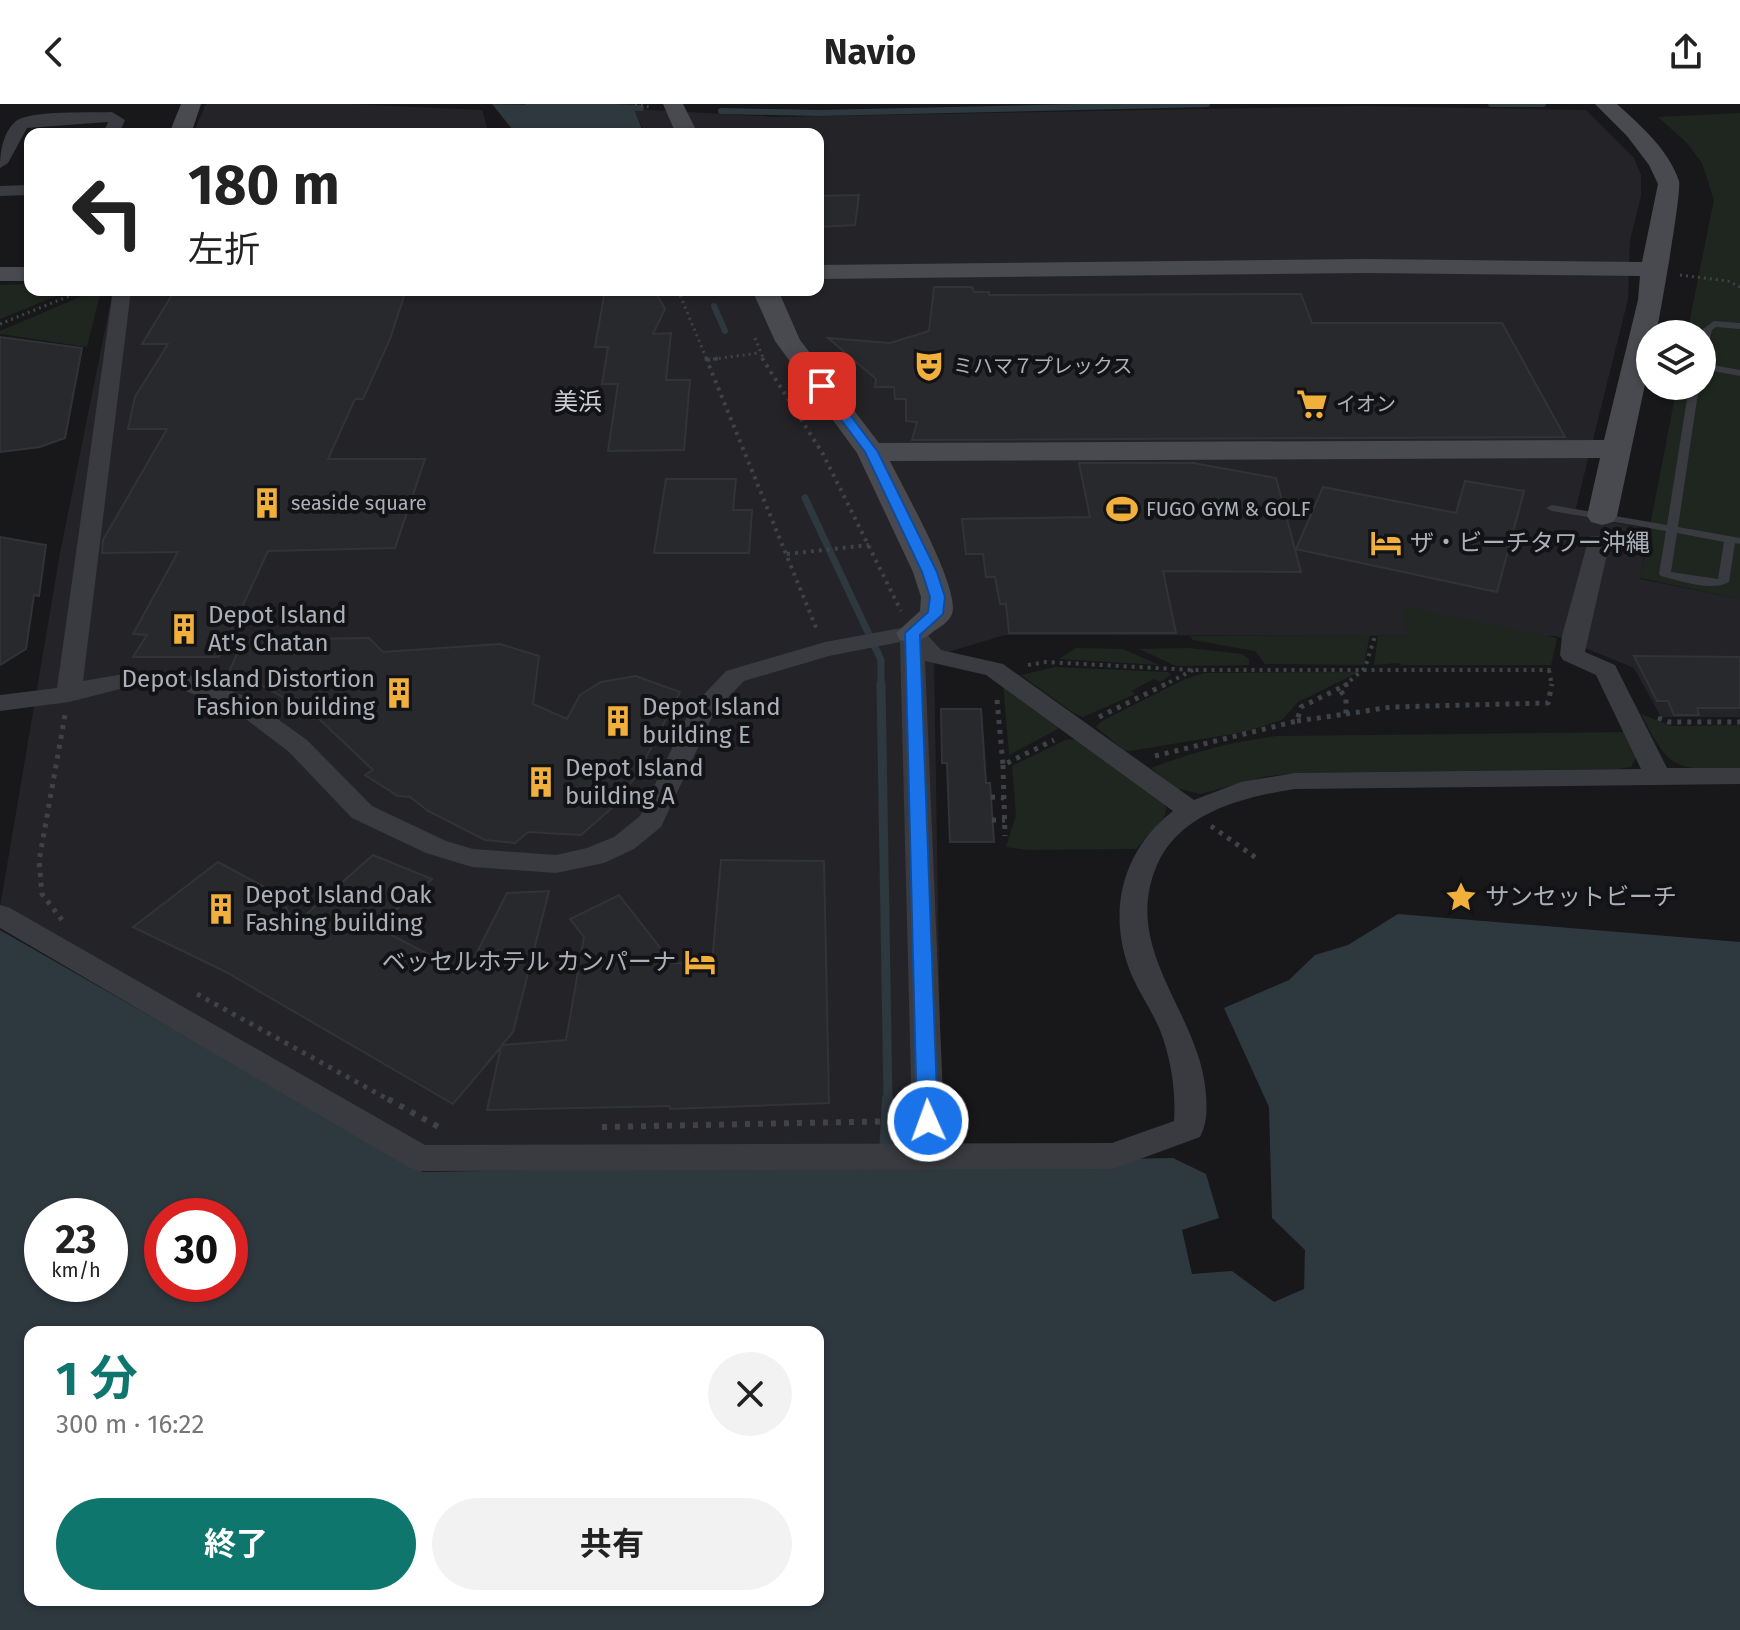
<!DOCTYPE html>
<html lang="ja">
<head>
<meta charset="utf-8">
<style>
	body { margin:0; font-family:"Fira Sans","Noto Sans JP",sans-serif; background:#f2f2f2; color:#222; height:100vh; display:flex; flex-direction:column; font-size:30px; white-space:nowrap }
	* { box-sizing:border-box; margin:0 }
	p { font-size:26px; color:#767676 }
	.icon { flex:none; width:44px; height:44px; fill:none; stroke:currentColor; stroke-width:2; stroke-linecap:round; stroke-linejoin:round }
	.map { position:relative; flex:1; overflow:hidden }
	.side { position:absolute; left:24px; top:1222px; width:800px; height:280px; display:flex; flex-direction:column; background:#fff; border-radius:16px; box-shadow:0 2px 6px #0004 }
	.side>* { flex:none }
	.hud { position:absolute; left:24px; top:24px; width:800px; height:168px; border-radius:16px; box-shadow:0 2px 6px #0004; background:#fff; color:#222; overflow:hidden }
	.buttons { position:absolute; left:1636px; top:216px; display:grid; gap:16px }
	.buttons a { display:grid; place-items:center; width:80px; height:80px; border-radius:50%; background:#fff; box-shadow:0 2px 6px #0004; font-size:40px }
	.speed { position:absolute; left:24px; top:1094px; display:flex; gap:16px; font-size:40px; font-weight:700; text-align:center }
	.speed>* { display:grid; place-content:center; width:104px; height:104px; border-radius:50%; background:#fff; box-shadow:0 2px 6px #0004; line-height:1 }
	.speed small { font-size:20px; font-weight:400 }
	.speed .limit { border:12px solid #d22; background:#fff; color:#111 }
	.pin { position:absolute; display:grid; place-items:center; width:68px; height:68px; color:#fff; margin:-34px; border-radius:16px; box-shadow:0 4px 12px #0006 }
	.me { position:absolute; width:88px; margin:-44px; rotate:358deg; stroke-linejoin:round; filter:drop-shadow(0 0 6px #0008) }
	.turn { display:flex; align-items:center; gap:28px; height:168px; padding:0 32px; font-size:36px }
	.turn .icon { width:104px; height:104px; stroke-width:2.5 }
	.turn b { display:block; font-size:56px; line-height:68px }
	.round { display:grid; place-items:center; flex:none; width:84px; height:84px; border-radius:42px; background:#f2f2f2 }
	.summary { display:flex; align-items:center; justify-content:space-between; height:136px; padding:0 32px }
	h1 { font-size:48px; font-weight:700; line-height:60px; color:#0f766e }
	.action { display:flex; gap:16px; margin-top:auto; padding:16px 32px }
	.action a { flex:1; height:92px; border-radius:48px; background:#0f766e; color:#fff; font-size:32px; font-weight:700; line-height:92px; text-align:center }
	.action a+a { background:#f2f2f2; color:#222 }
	header { display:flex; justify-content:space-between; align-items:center; height:104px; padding:0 32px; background:#fff; font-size:36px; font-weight:700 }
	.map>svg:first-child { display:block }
	.built { fill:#242428 }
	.green { fill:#1e261f }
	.water { fill:#2e383f; fill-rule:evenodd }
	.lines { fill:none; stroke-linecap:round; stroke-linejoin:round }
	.stream-far3 { stroke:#2e383f; stroke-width:6 }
	.stream-far2 { stroke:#2e383f; stroke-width:7 }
	.stream-far1 { stroke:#2e383f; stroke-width:9 }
	.stream { stroke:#2e383f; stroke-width:12 }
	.building { fill:#28292c; stroke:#323337; stroke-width:2 }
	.path-far3 { stroke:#3f4247; stroke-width:3; stroke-dasharray:2 4; stroke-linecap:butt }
	.path-far2 { stroke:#3f4247; stroke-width:4; stroke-dasharray:3 5; stroke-linecap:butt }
	.path-far1 { stroke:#3f4247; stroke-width:5; stroke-dasharray:4 6; stroke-linecap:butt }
	.path { stroke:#3f4247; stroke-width:6; stroke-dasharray:5 8; stroke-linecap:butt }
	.lane { fill:#393b40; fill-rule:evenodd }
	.street { fill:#393b40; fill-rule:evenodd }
	.secondary { fill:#484a50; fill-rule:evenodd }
	.route { fill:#1a73e8; stroke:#114b97; stroke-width:2 }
	.labels { text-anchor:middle; stroke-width:8; stroke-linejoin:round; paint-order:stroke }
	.far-poi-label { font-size:20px; fill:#abb0ba; stroke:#131316; text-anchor:start }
	.far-quarter-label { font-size:24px; fill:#cccfd6; stroke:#131316 }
	.poi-label { font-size:24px; fill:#abb0ba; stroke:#131316; text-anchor:start }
</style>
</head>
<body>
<header><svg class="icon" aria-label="back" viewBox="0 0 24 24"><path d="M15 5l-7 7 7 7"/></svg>Navio<svg class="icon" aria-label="share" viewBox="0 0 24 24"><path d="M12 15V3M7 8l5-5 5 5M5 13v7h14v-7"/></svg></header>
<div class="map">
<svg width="1740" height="1526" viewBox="0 0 1740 1526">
	<rect width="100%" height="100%" fill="#18181b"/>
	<g class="built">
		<path d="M206,0H348L482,6L489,30H193Z"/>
		<path d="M1362,2L1586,6L1634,54L1641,71V92L1630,136L1628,195L1574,411L1648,425L1640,475L1740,495V613H1661L1634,564L1556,532L1005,531L934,552L942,1053L415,1055L0,803L60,449L113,186H818V30H646L633,5L777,13Z"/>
	</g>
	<g class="green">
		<path d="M1740,9V495L1640,474L1677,282H1702V230H1687L1714,96L1702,59L1687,39L1658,13Z"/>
		<path d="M30,180V186H71L0,215V181Z"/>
		<path d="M96,186H101L87,243L0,230V227Z"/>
		<path d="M1405,503L1557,534L1551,561H1401L1399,559L1374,561L1378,532L1409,531L1403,511Z"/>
		<path d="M1370,531L1364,561L1265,560L1255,547L1193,536L1190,532Z"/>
		<path d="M1076,544L1123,545L1159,561L1059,555Z"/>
		<path d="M1189,544L1242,550L1249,555V561L1176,562L1139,545Z"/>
		<path d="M1055,563L1168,568L1171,571L1160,578L1154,575L1131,587L1135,590L1083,613L1075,610L1021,571Z"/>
		<path d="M1359,568L1298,598L1282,616L1244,628L1130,647L1124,646L1096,623L1102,617L1185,575L1204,569Z"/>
		<path d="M1003,579L1057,620L1058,625L1009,651Z"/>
		<path d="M1641,610L1671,622L1740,621V664C1675,665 1672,670 1641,610Z"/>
		<path d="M1625,628L1637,652L1631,663L1617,665L1302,669L1268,672L1200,690L1176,684L1151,664C1193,648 1232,638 1276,632Z"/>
		<path d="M1077,635L1160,695L1166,703C1167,720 1146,731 1136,745L1028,746L1006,743L1016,711L1012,662L1065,636Z"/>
	</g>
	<g class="water">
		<path d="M492,0L633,3L644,30H516Z"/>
		<path d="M1398,810L1740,838V1526H0V826L423,1068L1173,1054L1206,1070L1219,1114L1182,1126L1192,1170L1232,1167L1274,1198L1304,1185L1305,1146L1272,1114L1269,1003L1224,904L1289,876L1315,851L1348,841ZM42,1112H110V1180H42ZM162,1112H230V1180H162ZM30,1228H818V1496H30Z"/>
	</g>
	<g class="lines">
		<g class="stream-far3">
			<path d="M528,0L641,4"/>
			<path d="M1491,0H1543"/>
			<path d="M721,7L819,9L1207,0"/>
			<path d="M714,202L725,227"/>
		</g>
		<path class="stream-far2" d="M805,394L881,556V582"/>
		<path class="stream-far1" d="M881,580L888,997"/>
		<path class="stream" d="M885,1050L888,995"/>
	</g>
	<g class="building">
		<path d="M859,91L855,121L818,123V92Z"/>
		<path d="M934,183H972L974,188H989V191L1301,190L1312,219H1502L1565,333L912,336L917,318L906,317V295H895L894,283H875L876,275L828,234L890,239L929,227Z"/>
		<path d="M175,186H406L390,235L363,295H355L328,355H425L395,444L268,447L219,553H133L147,531L133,530L178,448L102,449L103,436L167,325H128L135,293L168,240H142Z"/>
		<path d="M605,186H650L657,191L665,205L653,230L671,229L666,276H690L684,346L608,347L618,280H602L608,243H595Z"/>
		<path d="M0,233L82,244L65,334L40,343L0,348Z"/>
		<path d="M1079,359H1193L1276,374L1301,468L1163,467L1176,529H1009L1006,500H1000L995,473H986L983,450H966L962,415L1090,413Z"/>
		<path d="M666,375H736L733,406H752L749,449H654Z"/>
		<path d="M1465,377L1524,387L1497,488L1296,445L1323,383L1456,409Z"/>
		<path d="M0,433L46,441L39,492L34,491L26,545L0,561Z"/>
		<path d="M369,534L383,548L500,540L539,552L533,600L567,615L580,591L601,578L636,572L680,588L638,669L613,703L581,731L528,728L515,739L485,736L428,707L410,693L398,692L365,671L373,666L317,613L314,615L293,599L261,581L228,570L243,536Z"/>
		<path d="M1634,552L1740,553V604H1697L1699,611H1674L1668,597H1657Z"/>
		<path d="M941,605H981L986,679H990L994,738H950L947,659H942Z"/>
		<path d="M373,751L432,775L376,823L466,870L507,789L549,787L513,928L502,941L566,936L584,833L570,815L619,791L672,859L712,860L721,756L824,757L829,999L670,1005V1002L487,1006L501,943L453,1000L226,868L133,823L218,758L281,792L294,821Z"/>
	</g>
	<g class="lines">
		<g class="path-far3">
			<path d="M635,0L649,3"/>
			<path d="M1680,171L1728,177L1740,183"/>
			<path d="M678,186L707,256"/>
			<path d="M0,220L84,186"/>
			<path d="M755,234L764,256"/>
			<path d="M707,256L759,249"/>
		</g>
		<g class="path-far2">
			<path d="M706,254L817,526"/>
			<path d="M762,254L823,350L901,507"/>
			<path d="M707,256L721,254"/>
			<path d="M787,450L869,441"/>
			<path d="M1028,561L1046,558L1193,566H1554"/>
			<path d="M1549,566L1552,582"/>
			<path d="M1162,582L1193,566"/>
			<path d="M1344,582L1365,564L1375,532"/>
		</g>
		<g class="path-far1">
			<path d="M997,596L1003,661L1054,636"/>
			<path d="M1346,610L1391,603L1548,599L1552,580"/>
			<path d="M1099,613L1166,580"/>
			<path d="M1658,614L1669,618H1740"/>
			<path d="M1297,617L1346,610V594L1339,585"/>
			<path d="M1155,652L1297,617L1301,603L1348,580"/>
			<path d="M1003,661L1005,732"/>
			<path d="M991,693L1004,694"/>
			<path d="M992,716H1005"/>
			<path d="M1211,722L1259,756"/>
			<path d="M62,816L42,790L39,757L65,611"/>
			<path d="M197,890L391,997"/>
		</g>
		<g class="path">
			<path d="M388,995L444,1026"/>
			<path d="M602,1023L900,1017"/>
		</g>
		<g class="lane">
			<path d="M336,26L340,28L339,30H281L285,28Z"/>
			<path d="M1714,217L1740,219V225L1716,223L1712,226L1707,246L1702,249L1703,225Z"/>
			<path d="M1702,259L1740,266V272L1702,265Z"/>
			<path d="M1689,282H1699L1678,423L1740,434V440L1735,439L1729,478C1712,488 1680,477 1661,472L1659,470L1666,427L1552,407L1546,404L1552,401L1667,421ZM1677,429L1724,438L1718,475L1671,468Z"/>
		</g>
		<g class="street">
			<path d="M112,8L125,16L119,30H103L108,18L27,24L8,59L0,64C0,48 3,28 16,17C31,6 92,9 112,8Z"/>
			<path d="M30,81V91L0,92V82Z"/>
			<path d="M113,186H131L83,577L124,570L189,571L247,593L265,606L307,636L372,702L446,737L473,745L556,751L587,744L614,733L640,712L691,604L726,567L825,538L912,522L921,524L941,546L1003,560L1194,696L1241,678L1295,669L1641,665L1596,571L1563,556L1560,551L1562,532L1588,437L1591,432H1607L1610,437L1585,548L1615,561L1667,664H1740V680L1295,685C1244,693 1180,708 1157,761C1120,847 1201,909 1206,991C1207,1006 1207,1020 1200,1033L1113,1065L420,1067L408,1063L0,824V801L10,804L425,1041L1112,1039L1174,1017C1176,986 1171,955 1160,926C1152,907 1140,890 1132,872C1106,811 1121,747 1173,707L986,571L925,557L944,1017L939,1026L928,1029L917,1026L912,1017L900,538L829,552L744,577L715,607L661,723L634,745L604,759L556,769L472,763L426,749L352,714L289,648L247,616L229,603L177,584H124L69,598L0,607V591L57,584Z"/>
		</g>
		<g class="secondary">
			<path d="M181,0H201L191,30H169Z"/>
			<path d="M663,0H683L698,30H676Z"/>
			<path d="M1595,0H1617C1640,21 1669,46 1679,77C1682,87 1660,212 1656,230H1650V257L1617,412L1613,418L1602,421L1591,418L1587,412L1600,354L890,357C903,384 961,485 952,510C949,518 940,523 934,527C922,537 915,540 900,536L896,529L920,507L921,493L913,468L857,349L775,237L752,186H778L800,236L879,339L1604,336L1638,196L1640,172L1366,169L818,175V161L1366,155L1642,158L1658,80L1649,61L1627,32Z"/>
			<rect x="0" y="163" width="30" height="14"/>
		</g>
	</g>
	<path class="route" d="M822,278L827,280L878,348L937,468L945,493L943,510L920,531L938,1017L935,1022H920L917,1017L905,529L928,508L930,493L922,468L865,348L816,282Z"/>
	<defs>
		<symbol id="theatre-bare" viewBox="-9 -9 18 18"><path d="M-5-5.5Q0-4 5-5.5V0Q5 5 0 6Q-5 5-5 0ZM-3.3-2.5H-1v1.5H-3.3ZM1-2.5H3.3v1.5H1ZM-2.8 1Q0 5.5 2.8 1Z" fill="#f0b03b" stroke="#131316" stroke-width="2.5" paint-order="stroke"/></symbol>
		<symbol id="supermarket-bare" viewBox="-9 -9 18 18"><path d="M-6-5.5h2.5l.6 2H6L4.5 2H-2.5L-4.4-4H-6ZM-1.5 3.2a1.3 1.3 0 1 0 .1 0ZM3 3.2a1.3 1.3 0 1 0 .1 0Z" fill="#f0b03b" stroke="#131316" stroke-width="2.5" paint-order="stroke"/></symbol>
		<symbol id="building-bare" viewBox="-9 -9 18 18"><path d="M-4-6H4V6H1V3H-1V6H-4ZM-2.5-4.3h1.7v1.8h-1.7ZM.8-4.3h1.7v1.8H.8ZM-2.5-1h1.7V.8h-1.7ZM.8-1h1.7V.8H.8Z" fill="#f0b03b" stroke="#131316" stroke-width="2.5" paint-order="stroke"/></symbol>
		<symbol id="stadium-bare" viewBox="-9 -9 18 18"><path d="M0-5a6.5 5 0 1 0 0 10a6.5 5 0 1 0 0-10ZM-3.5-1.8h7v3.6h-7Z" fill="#f0b03b" stroke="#131316" stroke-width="2.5" paint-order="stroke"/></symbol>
		<symbol id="hotel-bare" viewBox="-9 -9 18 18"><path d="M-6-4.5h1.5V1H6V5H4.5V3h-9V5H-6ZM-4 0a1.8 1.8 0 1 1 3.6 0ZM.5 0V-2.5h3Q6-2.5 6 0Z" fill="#f0b03b" stroke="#131316" stroke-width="2.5" paint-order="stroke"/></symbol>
		<symbol id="sight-bare" viewBox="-9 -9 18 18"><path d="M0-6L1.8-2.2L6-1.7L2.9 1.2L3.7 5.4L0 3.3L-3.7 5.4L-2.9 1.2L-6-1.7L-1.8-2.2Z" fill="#f0b03b" stroke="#131316" stroke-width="2.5" paint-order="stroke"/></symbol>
	</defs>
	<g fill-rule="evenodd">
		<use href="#theatre-bare" x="907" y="240" width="44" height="44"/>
		<use href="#supermarket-bare" x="1290" y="278" width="44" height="44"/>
		<use href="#building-bare" x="245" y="377" width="44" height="44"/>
		<use href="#stadium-bare" x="1100" y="383" width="44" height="44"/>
		<use href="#hotel-bare" x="1364" y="417" width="44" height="44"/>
		<use href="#building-bare" x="162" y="503" width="44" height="44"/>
		<use href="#building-bare" x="377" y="567" width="44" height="44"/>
		<use href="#building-bare" x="596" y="595" width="44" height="44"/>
		<use href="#building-bare" x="519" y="656" width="44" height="44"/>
		<use href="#sight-bare" x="1439" y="771" width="44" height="44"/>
		<use href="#building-bare" x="199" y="783" width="44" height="44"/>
		<use href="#hotel-bare" x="678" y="836" width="44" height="44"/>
	</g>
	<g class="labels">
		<g class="far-poi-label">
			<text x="953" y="269">ミハマ７プレックス</text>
			<text x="1336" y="307">イオン</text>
			<text x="291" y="406">seaside square</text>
			<text x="1146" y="412">FUGO GYM &amp; GOLF</text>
		</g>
		<g class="far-quarter-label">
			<text x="578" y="306">美浜</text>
		</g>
		<g class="poi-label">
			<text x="1410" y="447">ザ・ビーチタワー沖縄</text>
			<text x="208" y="519">Depot Island<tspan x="208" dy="28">At's Chatan</tspan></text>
			<text x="375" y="583" text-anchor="end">Depot Island Distortion<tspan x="375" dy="28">Fashion building</tspan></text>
			<text x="642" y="611">Depot Island<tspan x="642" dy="28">building E</tspan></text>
			<text x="565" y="672">Depot Island<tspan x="565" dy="28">building A</tspan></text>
			<text x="245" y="799">Depot Island Oak<tspan x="245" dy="28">Fashing building</tspan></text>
			<text x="1485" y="801">サンセットビーチ</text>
			<text x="676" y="866" text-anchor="end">ベッセルホテル カンパーナ</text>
		</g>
	</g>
</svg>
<div class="buttons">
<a><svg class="icon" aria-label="layers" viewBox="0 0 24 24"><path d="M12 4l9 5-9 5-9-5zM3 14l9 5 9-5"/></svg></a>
</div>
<div class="speed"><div>23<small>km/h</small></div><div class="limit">30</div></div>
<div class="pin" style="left:822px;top:282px;background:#d93025"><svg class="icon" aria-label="arrive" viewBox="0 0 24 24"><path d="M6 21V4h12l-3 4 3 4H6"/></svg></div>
<svg class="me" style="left:928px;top:1017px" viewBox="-20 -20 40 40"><circle r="17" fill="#1a73e8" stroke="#fff" stroke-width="3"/><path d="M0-11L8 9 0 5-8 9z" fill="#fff"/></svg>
<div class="hud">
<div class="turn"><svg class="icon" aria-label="left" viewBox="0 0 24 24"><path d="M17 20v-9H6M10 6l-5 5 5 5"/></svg><div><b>180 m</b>左折</div></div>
</div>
<section class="side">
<div class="summary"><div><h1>1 分</h1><p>300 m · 16:22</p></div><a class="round"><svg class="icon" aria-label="close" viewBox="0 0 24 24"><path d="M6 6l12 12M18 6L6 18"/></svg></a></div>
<div class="action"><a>終了</a><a>共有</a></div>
</section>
</div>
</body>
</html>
